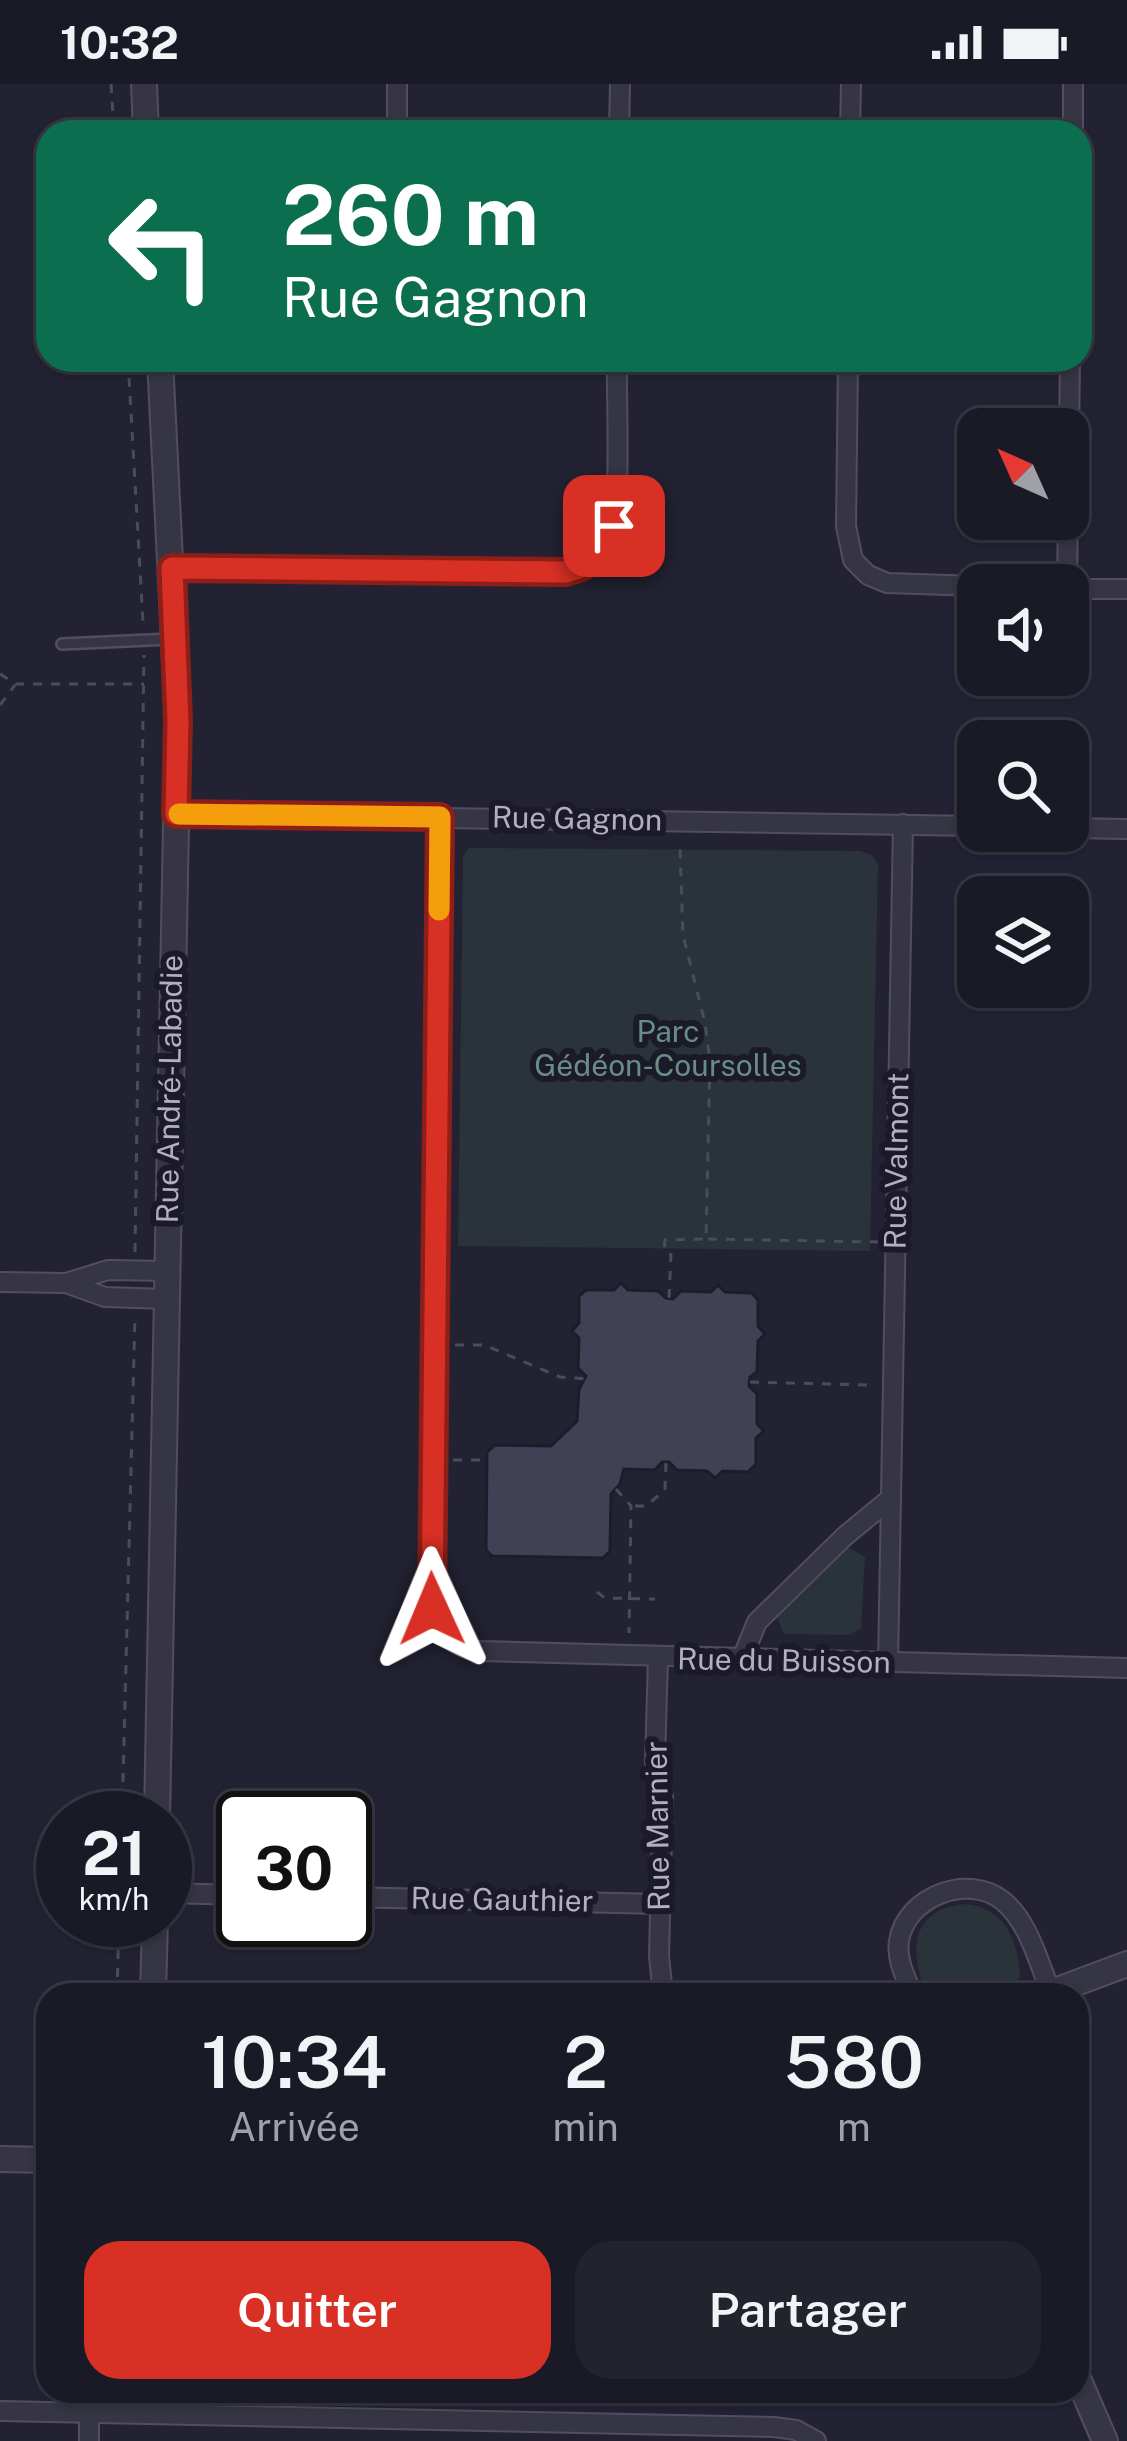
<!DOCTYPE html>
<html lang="fr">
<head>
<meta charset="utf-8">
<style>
	body { margin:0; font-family:"Public Sans",sans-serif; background:#23232e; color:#f1f3f6; height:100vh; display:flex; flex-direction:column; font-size:45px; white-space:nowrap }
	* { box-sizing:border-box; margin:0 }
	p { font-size:39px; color:#9fa1a7 }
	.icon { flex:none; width:66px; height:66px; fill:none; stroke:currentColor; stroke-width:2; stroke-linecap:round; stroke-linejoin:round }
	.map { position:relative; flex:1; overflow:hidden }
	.drawer { position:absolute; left:36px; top:1899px; width:1053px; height:420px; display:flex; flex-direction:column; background:#1a1a26; border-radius:36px; box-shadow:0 3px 9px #0004,0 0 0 3px #383843 }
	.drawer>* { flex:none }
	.hud { position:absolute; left:36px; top:36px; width:1056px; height:252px; border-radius:36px; box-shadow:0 3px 9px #0004,0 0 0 3px #383843; background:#0b6e4f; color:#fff; overflow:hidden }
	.needle { width:78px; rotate:315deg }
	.tools { position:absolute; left:957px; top:324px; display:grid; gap:24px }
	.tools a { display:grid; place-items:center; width:132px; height:132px; border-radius:24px; background:#1a1a26; box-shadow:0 3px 9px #0004,0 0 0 3px #383843; font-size:60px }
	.speed { position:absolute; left:36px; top:1707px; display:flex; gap:24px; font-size:60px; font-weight:700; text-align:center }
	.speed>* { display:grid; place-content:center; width:156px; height:156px; border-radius:50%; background:#1a1a26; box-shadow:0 3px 9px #0004,0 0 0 3px #383843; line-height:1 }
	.speed small { font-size:30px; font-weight:400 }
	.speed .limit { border:6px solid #111; border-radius:18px; background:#fff; color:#111 }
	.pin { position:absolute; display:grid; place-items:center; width:102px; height:102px; color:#fff; margin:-51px; border-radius:24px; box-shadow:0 6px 18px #0006 }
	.me { position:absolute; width:132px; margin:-66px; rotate:359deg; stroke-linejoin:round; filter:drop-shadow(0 0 9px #0008) }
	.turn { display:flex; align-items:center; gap:42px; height:252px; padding:0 48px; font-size:54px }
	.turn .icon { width:156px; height:156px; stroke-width:2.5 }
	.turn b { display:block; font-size:84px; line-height:102px }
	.eta { display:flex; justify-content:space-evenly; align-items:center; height:204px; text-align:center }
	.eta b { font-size:72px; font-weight:600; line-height:84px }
	.cta { display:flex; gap:24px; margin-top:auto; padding:24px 48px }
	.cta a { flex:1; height:138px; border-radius:36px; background:#d93025; color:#fff; font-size:48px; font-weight:600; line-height:138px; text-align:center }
	.cta a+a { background:#23232e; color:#f1f3f6 }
	.status { display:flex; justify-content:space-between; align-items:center; height:84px; padding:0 60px; background:#1a1a26; direction:ltr }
	.status svg { height:33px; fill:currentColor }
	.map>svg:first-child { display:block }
	.green { fill:#2a323a }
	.building { fill:#424054; stroke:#1d1c2a; stroke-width:3 }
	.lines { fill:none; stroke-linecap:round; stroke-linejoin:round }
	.service-casing { stroke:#514f5f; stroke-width:14 }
	.minor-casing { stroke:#514f5f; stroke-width:22 }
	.tertiary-casing { stroke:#514f5f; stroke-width:28 }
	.path { stroke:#484e59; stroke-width:3; stroke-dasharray:9 9; stroke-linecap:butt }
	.service { stroke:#363544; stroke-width:9 }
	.minor { stroke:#363544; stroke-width:18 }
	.tertiary { stroke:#363544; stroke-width:24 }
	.route-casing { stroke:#8d1f18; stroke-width:30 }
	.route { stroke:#d93025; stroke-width:21 }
	.slow { stroke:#f59e0b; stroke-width:21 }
	.labels { text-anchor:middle; stroke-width:12; stroke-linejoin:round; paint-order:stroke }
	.street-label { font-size:30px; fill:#b1afc1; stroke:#1b1a28 }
	.park-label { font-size:30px; fill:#6a8d83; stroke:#1b1a28 }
</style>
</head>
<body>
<div class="status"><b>10:32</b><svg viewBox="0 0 49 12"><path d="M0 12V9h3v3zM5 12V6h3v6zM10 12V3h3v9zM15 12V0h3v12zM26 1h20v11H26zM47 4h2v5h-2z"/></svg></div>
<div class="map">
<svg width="1127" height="2357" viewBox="0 0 1127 2357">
	<rect width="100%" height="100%" fill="#232233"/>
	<g class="green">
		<path d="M469,764L860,767L872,771L878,780L870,1167L458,1162L463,773Z"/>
		<path d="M850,1464L865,1473L861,1544L850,1551L784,1550L777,1533L782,1524L841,1467Z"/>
		<path d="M966,1820C1005,1824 1019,1858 1020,1893C997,1918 959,1911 927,1911C909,1870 909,1824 966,1820Z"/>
	</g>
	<path class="building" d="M621,1199L628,1206L658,1207L666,1214L673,1215L681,1207L711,1208L718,1201L725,1208L752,1209L758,1216V1242L765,1250L758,1257L757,1288L750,1293L749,1302L757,1310V1340L764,1347L756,1354V1380L748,1388L723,1387L715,1394L707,1387L677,1386L669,1378H662L655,1386L624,1385L620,1400L611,1410L610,1467L603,1474L492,1472L486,1466L487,1368L495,1361L551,1362L577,1337L579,1305L586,1292L578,1284L579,1254L572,1247L579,1239V1212L586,1206H614Z"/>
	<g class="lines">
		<defs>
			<path id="service" d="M62,560L171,555"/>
			<g id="minor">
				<path d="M397,48V0"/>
				<path d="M619,48L620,0"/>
				<path d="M850,48L851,0"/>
				<path d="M1073,48V0"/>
				<path d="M848,276L846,442L853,476L868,491L887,499L978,502"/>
				<path d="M172,484L558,489C581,487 601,477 610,454C622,426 616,314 617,276"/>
				<path d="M1067,501L1070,276"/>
				<path d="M1068,505H1127"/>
				<path d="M175,730L978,742"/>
				<path d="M440,733L430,1476C431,1518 430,1559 479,1567L1127,1584"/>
				<path d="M1068,744L1127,745"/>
				<path d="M0,1198L66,1199L105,1213L167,1215"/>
				<path d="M66,1199L108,1186L168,1187"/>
				<path d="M658,1573L655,1678L663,1710L659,1872L663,1911"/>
				<path d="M741,1577L757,1538L845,1452L891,1414"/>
				<path d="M888,1580L903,740"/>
				<path d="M165,1809L243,1811"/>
				<path d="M345,1813L660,1820"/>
				<path d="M913,1911C906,1894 896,1876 899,1857C906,1812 969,1789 1003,1817C1029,1838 1038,1878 1051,1908"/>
				<path d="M0,2327L774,2343L796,2346L816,2357"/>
				<path d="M89,2357V2329"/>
			</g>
			<g id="tertiary">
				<path d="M144,0L146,48"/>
				<path d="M157,1734L178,637L160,276"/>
				<path d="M153,1911L155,1836"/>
				<path d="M1044,1911L1127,1880"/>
				<path d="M0,2075L48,2076"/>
				<path d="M1077,2292L1105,2357"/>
			</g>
		</defs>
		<use href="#service" class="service-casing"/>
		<use href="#minor" class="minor-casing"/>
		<use href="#tertiary" class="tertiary-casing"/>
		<g class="path">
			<path d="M111,0L114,48"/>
			<path d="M128,276L143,538"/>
			<path d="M0,590L16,600H144"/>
			<path d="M0,621L15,601"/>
			<path d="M708,1155L878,1158"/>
			<path d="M135,1168L144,571"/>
			<path d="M669,1214L671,1171L664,1165L665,1156L706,1155L710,976L705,939L683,851L680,764"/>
			<path d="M455,1261H484L560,1293L586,1295"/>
			<path d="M750,1298L870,1301"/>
			<path d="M453,1376H487"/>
			<path d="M616,1405L631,1422L629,1549"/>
			<path d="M635,1422H646L665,1406L666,1378"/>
			<path d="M597,1508L605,1514L655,1515"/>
			<path d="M122,1734L135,1231"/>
			<path d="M117,1911L119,1836"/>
		</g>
		<use href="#service" class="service"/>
		<use href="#minor" class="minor"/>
		<use href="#tertiary" class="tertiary"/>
	</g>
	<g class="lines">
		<defs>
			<path id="route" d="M432,1525L440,733L176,730L178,637L172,484L566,488C592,482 607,468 614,442"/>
		</defs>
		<use href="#route" class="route-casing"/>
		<use href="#route" class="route"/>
		<path class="slow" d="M179,730L440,733L439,826"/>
	</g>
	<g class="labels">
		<g class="street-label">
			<text transform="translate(577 735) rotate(1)" y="10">Rue Gagnon</text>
			<text transform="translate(170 1005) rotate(-89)" y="10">Rue André-Labadie</text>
			<text transform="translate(897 1077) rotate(-89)" y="10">Rue Valmont</text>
			<text transform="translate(784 1577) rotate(1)" y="10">Rue du Buisson</text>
			<text transform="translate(658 1742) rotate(-91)" y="10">Rue Marnier</text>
			<text transform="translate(502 1816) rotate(1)" y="10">Rue Gauthier</text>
		</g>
		<g class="park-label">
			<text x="668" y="958">Parc<tspan x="668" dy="34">Gédéon-Coursolles</tspan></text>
		</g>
	</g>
</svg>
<div class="tools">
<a><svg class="needle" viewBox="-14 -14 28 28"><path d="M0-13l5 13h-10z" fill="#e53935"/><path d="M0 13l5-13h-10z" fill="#9fa1a7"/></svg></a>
<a><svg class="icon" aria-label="sound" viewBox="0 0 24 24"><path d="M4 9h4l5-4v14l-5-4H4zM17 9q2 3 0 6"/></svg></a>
<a><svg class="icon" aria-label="search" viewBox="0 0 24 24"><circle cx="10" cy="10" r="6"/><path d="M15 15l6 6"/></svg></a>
<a><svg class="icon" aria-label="layers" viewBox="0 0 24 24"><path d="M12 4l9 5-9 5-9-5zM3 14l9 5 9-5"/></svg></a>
</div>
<div class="speed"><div>21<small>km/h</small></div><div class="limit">30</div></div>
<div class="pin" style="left:614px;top:442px;background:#d93025"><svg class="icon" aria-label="arrive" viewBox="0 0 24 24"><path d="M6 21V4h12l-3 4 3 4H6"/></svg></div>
<svg class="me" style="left:432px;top:1525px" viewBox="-20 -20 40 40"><path d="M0-17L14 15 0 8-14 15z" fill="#d93025" stroke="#fff" stroke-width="4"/></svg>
<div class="hud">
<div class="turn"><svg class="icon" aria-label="left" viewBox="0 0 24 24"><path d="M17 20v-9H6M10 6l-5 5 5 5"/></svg><div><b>260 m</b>Rue Gagnon</div></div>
</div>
<section class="drawer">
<div class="eta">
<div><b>10:34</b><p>Arrivée</p></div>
<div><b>2</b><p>min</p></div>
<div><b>580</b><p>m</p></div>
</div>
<div class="cta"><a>Quitter</a><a>Partager</a></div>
</section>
</div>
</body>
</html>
